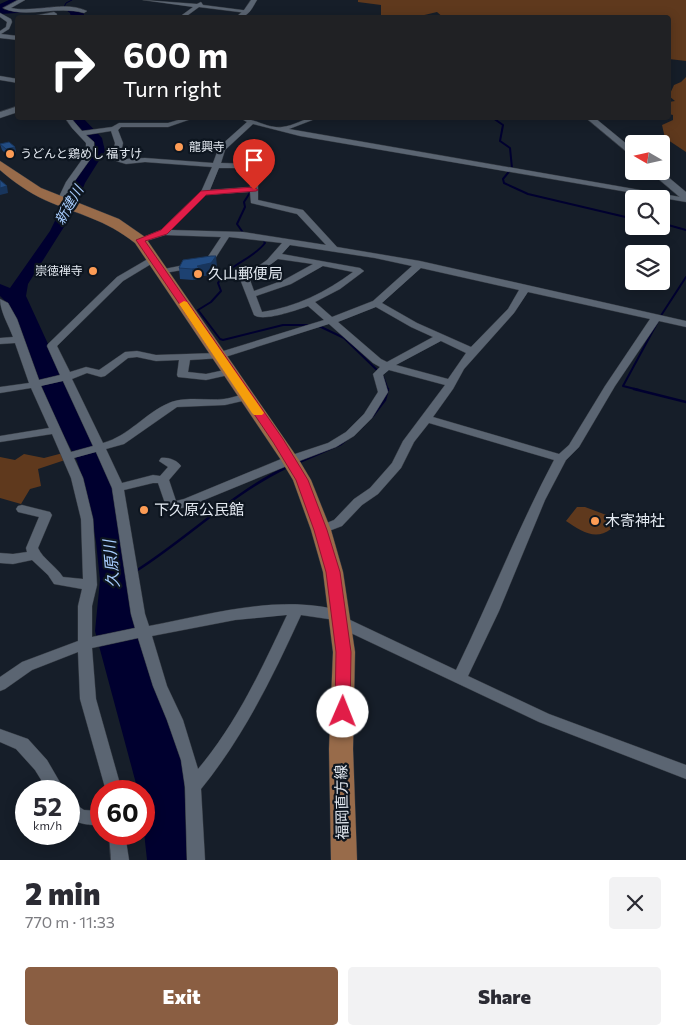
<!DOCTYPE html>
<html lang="en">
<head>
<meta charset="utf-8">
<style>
	body { margin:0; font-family:Commissioner,"Noto Sans JP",sans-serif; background:#f2f2f3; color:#2b2b33; height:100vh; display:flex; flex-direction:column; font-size:19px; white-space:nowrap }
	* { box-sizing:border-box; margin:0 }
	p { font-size:16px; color:#7c7c81 }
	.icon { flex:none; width:28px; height:28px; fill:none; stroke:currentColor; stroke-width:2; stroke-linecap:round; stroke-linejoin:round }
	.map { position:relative; height:860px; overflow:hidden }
	.side { display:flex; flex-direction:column; background:#fff; flex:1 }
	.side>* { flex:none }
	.banner { position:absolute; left:15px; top:15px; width:656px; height:105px; border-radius:5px; box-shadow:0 2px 12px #0003; background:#202124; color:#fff; overflow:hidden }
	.needle { width:32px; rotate:279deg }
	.buttons { position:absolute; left:625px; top:135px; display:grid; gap:10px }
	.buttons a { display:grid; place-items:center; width:45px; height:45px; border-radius:5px; background:#fff; box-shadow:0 2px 12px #0003; font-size:25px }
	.speed { position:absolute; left:15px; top:780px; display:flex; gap:10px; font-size:25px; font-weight:700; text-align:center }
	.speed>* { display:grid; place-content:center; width:65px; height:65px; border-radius:50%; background:#fff; box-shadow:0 2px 12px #0003; line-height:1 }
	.speed small { font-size:12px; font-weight:400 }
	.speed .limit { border:8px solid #d22; background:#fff; color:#111 }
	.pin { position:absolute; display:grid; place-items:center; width:42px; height:42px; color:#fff; margin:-51px -21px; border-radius:50% 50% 50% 0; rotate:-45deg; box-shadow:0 0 5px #0007 }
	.pin .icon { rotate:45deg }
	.me { position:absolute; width:55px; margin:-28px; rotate:1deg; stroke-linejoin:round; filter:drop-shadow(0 0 4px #0008) }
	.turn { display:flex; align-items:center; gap:18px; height:105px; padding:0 25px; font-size:22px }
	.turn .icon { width:65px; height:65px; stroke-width:2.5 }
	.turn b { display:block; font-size:35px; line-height:42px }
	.round { display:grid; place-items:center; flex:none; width:52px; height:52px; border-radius:5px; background:#f2f2f3 }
	.overview { display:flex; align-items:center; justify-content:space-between; height:85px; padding:0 25px }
	h1 { font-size:30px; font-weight:800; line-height:38px }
	.action { display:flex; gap:10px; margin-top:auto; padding:10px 25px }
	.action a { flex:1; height:58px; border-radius:5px; background:#8a5e42; color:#fff; font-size:20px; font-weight:800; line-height:58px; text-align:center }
	.action a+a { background:#f2f2f3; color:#2b2b33 }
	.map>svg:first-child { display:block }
	.green { fill:#5f391d }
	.water { fill:#00002f }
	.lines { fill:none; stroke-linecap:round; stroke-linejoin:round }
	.stream-far2 { stroke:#00002f; stroke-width:1 }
	.stream-far1 { stroke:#00002f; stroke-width:2 }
	.stream { stroke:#00002f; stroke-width:2.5 }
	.street-casing { stroke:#343a42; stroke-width:1 }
	.secondary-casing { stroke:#343a42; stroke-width:1 }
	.primary-casing { stroke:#343a42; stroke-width:1 }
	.street { fill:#5b6572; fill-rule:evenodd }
	.secondary { fill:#5b6572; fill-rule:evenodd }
	.primary { fill:#986b4a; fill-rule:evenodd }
	.wall { fill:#1d4171 }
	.shaded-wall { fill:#18355c }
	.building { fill:#224c83; stroke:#18355c }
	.route { fill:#e11d48; stroke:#92132f }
	.slow { fill:#f59e0b }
	.poi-dot { fill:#fd9c55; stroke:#0d151f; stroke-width:2 }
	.labels { text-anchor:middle; stroke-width:4.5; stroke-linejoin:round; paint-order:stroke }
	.far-poi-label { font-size:12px; fill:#e3e9f1; stroke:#0d151f; text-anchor:start }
	.far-water-label { font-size:14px; font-style:italic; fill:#a8cdfe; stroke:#0d151f }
	.poi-label { font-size:15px; fill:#e3e9f1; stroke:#0d151f; text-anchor:start }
	.street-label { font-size:15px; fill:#e3e9f1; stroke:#0d151f }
	.water-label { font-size:16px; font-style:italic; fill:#a8cdfe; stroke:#0d151f }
</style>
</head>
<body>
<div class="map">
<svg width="686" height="860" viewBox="0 0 686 860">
	<rect width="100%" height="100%" fill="#161e29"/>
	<g class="green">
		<path d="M358,0H686V61L669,59V18H444L437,12L416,17H385L381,15V5L358,2Z"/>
		<path d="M686,77V152L665,138L662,125L673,120V115L669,114V102L675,101L669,96L674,85L681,82Z"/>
		<path d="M63,453L65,460L38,469L41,486L30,489L21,504L0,498V457L15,460L24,454L44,458Z"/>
		<path d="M577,507H585L609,516L611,529C595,541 581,531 566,521Z"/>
	</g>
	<g class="water">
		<path d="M9,0H18L4,8V10C30,13 61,0 84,12V18L71,17L70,13L66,10L0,14V4Z"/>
		<path d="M70,118H83L102,138L105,151L85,183L74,211L28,284L26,296L116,492L117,509L184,772L187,860H147L144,832V791H138L95,631L100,580L96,542L87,493L77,461L56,421L8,304L0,296V284L10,288L50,231L80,170L95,150V143Z"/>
	</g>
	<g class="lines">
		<path class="stream-far2" d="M64,7L66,3L72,0"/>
		<g class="stream-far1">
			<path d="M248,118L253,120L251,121"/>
			<path d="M493,118L503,125L500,141L510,148L512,168L503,179L504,183L528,194L634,219"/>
			<path d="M250,166L251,183"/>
			<path d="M661,223L686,230"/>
			<path d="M244,234L237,224L245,207L244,202L251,191"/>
			<path d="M262,238L265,243C252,260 229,264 218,283L221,291L211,302L198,310L220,339L223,340L283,325H311"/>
			<path d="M319,326L344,338L379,372"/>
			<path d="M383,376L388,390"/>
			<path d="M639,390L623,386L662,314L686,277"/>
		</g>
		<g class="stream">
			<path d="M634,389L686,402"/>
			<path d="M372,417L385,400L388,389"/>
			<path d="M297,463L341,444L363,426"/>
			<path d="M136,571C188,538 231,494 287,467"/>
		</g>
		<defs>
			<g id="street">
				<path d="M18,0H25L11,8C36,13 64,0 87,11L84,13C57,5 25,19 3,8Z"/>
				<path d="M143,0L197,4L201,2L203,5L250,11L247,13L199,7L184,18H178L193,7Z"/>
				<path d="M54,12L57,14L55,18H24Z"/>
				<path d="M0,13L11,19L12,22L9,29L1,34L18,36V40L0,38V31L6,27L7,22L0,17Z"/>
				<path d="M0,76L18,79V83L0,80Z"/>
				<path d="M65,118H71L82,131L112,127L119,123H168L185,118H194L168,127H121L118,130L123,143L120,157L123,159L145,158L213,163L219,147L247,122L240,118C254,118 268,129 282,127C294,126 303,118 316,118L315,119L289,129L686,198V202L300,136L253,124L225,150L221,163L260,164L261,166L258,170V200L303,210L337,247L420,261L686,321V327L659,321L615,386L579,447L566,460L545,500L499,611L468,676L549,714L686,765V779L539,722L336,626L335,620L301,615C273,676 244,736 201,789L205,860H187L185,787L181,760L167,720L153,686L138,638L92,648L96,699L122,791H106L80,699L78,652L32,670L5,689L0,691V677L22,662L78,641V606L82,589L54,584L48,575L32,560L13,564L0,563V553L13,554L27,552L26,548L39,517L18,512L16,509L18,506L22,505L50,512L52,515L38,548C43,559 56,566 63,577L83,579L81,519L71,478L52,434L0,442V436L49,428L31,388L0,393V387L29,383L15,343L0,344V338L13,337C9,326 0,311 0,299L8,303L17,319L39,380L60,375L47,346L48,344L117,277L153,256L156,257V261L123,281L57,346L70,372L86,367L99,370L125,352L137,351L156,355L217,353L324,320L308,306C297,310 263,322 254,315L240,279L267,260L282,243L229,237L211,265L159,274V270L205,261L221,237L165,235L140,243L136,240L161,230L201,192L212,167L145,162L126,164L116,161L112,158L115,143L111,131L86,135L94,142V154L74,182L64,203H58L57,201L66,182L86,154V143L72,128ZM219,168H251L250,187L210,190ZM250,192L251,203L297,214L326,245L243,232L171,230L206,195ZM290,245L375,258L412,266L373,301L332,317L315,302L340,289L364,271L360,268L282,254ZM278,259L313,264L284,280L254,291L250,280ZM323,266L353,272C326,292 296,307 262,312L256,296L291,284ZM421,268L519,290L508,309L471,347L417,323L382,303ZM528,292L650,319L605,386L569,445L559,454L433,417L453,389L464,369L514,313ZM376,307L411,327L433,337L387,362L381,359L338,322ZM329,324L373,363L380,367L373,374L378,392L364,414L346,432L328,443L286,457L184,499L176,501L169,480L181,466C177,460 168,457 161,458L159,461L168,467L160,476L153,475L122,483L106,449L124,444L177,407L225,405L251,399L252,397L251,395C242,393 233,398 224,399C207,401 185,396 169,403C145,413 129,436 103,443L72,379L87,373L101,377L105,376L128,358L137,357L156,361L179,360L177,375L178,377L206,380L233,374L234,372L229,369L206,374L188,372L190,360L222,358ZM441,341L466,353L448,379L396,365ZM389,370L445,385L403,441L392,463L370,488L354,499L334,520L317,527L315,530L317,533L321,534L342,526L362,505L378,494L401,468L414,442L429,423L554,460C518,528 490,600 456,670L346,618L347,616L345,612C282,593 212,614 149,626L145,614L124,490L153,483H158L167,509L171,510L187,507L294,463L336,447L354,436L372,418L388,392L383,375ZM63,381L93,446L71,452L41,386ZM96,452L112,488L131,614L135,628L92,637V606L97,585L93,519L83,478L74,458ZM287,615C262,668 237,723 198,769L183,720L167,686L152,636L235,620Z"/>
				<path d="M0,729L28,739L47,760L65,791H48L35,770L16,749L0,742Z"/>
				<path d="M69,800L84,810L101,811V825C89,825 79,825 69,817Z"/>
				<path d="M109,834H125L129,860H111Z"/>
			</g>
			<g id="secondary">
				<path d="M251,0H257C251,10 248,18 235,18L244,10Z"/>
				<path d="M18,106V112L0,118V112Z"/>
				<path d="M586,118H595L634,150V158Z"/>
				<path d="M649,171H661L686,192V200L682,199Z"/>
			</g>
			<path id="primary" d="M0,161L41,188L119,219L145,237L299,460L311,480L331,530L343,572L355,652L353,749L357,860H331L329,749L333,652L323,572L311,530L293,480L281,460L135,243C105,219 79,215 45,200C28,192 14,182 0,170Z"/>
		</defs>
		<use href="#street" class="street-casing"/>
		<use href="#secondary" class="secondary-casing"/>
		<use href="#primary" class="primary-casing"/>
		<use href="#street" class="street"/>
		<use href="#secondary" class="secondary"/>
		<use href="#primary" class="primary"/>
	</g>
	<g class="wall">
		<path d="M0,144L15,147L16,154L8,156L2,150Z"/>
		<path d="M217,267L212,274L199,277L200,279L193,280L180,279L179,268Z"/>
	</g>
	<g class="shaded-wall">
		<path d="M15,147L16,154L8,156L6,149Z"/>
		<path d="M7,186L8,193L0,195V188Z"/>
		<path d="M216,256L217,267L212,274L199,277L200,279L193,280L192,269Z"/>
	</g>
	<g class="building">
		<path d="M9,142L15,147L6,149L0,144Z"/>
		<path d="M0,180L7,186L0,188Z"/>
		<path d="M211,256H216L211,263L197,266L199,268L192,269L179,268L183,260Z"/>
	</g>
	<path class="route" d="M254,187L258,190L256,191L206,195L167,234L145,241L283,439L308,480L327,530L340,572L351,652L350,712L348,717L343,718L337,717L335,712L336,652L326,572L314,530L296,480L273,442L136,240L161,230L201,191Z"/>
	<path class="slow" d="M184,301L187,302L264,413L262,415H254L252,413L179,304Z"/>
	<g class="poi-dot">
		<circle cx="179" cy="147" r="5"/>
		<circle cx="10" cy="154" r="5"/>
		<circle cx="93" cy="271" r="5"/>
		<circle cx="198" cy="274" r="5"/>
		<circle cx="144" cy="510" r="5"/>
		<circle cx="595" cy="521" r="5"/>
	</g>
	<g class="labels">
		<g class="far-poi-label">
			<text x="189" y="151">龍興寺</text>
			<text x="20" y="158">うどんと鶏めし 福すけ</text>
			<text x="83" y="275" text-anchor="end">崇徳禅寺</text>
		</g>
		<g class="far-water-label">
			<text transform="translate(69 205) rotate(-60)" y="5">新建川</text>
		</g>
		<g class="poi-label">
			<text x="208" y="279">久山郵便局</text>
			<text x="154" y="515">下久原公民館</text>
			<text x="605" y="526">木寄神社</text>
		</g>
		<g class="street-label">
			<text transform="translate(342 802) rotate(-91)" y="5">福岡直方線</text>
		</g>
		<g class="water-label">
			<text transform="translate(111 564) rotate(-95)" y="6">久原川</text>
		</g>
	</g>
</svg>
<div class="buttons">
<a><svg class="needle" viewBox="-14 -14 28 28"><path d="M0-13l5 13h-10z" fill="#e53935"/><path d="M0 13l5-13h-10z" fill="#7c7c81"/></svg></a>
<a><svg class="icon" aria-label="search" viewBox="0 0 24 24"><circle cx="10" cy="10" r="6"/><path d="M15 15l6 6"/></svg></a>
<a><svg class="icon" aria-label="layers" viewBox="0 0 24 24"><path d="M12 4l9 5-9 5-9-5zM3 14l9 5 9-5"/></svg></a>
</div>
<div class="speed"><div>52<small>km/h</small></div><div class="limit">60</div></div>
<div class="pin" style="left:254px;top:190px;background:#d93025"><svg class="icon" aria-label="arrive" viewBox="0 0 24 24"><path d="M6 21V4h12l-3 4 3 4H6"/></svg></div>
<svg class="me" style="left:343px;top:712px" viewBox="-20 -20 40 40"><circle r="19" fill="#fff"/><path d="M0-13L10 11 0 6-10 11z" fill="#e11d48"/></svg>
<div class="banner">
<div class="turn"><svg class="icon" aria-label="right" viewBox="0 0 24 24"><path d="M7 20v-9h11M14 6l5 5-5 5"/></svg><div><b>600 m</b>Turn right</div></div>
</div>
</div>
<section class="side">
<div class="overview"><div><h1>2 min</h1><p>770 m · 11:33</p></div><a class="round"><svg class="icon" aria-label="close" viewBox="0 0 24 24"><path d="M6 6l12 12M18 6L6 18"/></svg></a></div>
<div class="action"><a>Exit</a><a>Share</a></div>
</section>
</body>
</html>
